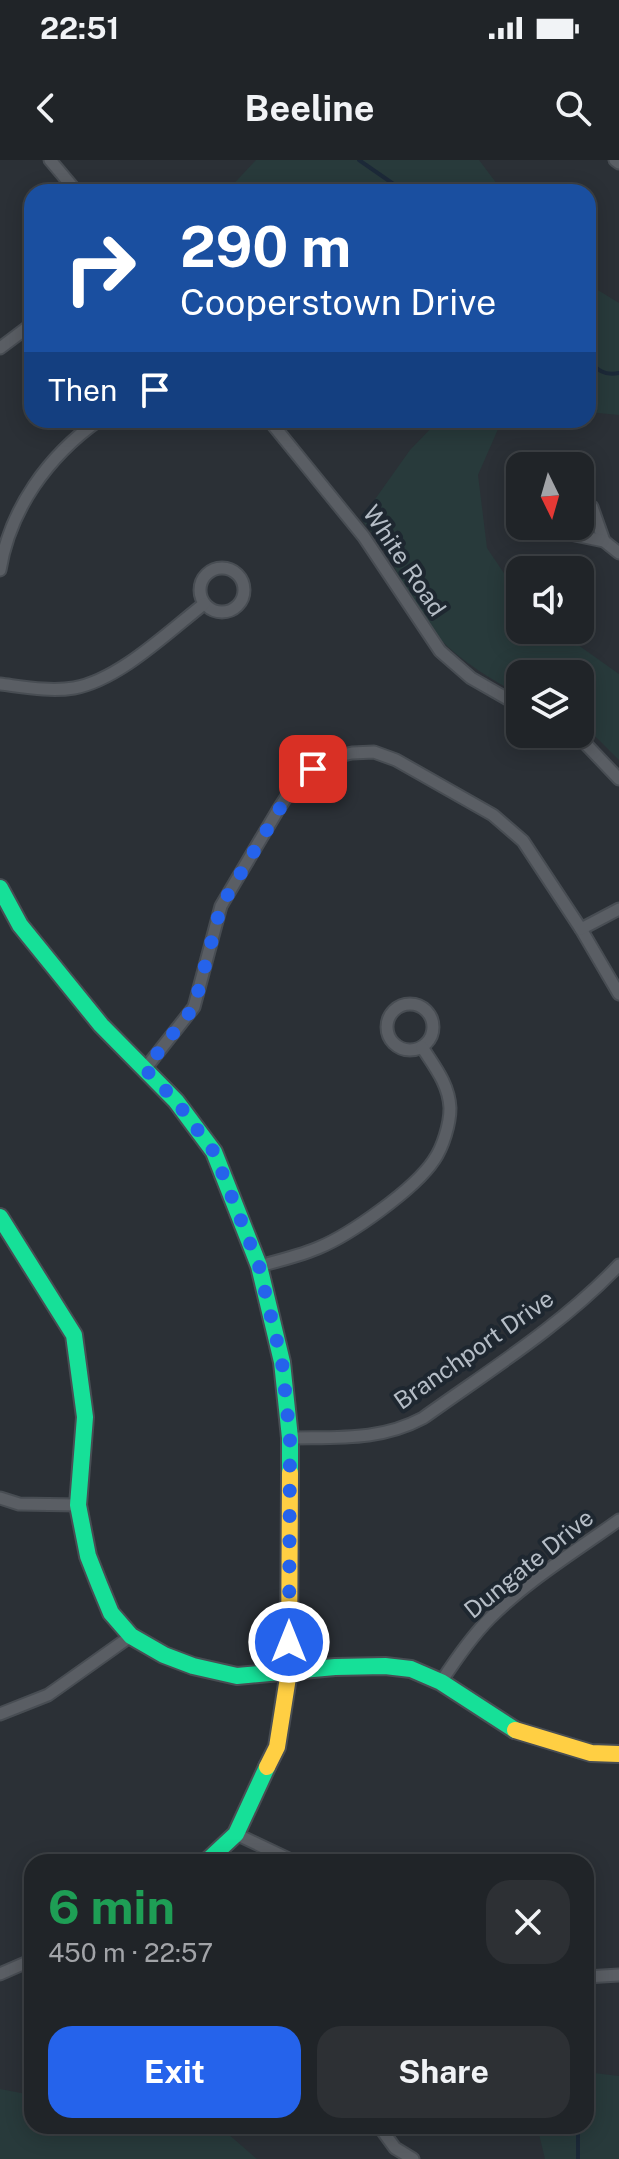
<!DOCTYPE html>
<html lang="en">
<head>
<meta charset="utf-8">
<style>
	body { margin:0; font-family:"Public Sans",sans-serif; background:#2d3034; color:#f1f3f6; height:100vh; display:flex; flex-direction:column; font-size:30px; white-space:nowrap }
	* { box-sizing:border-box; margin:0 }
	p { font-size:26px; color:#a2a4a8 }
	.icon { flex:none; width:44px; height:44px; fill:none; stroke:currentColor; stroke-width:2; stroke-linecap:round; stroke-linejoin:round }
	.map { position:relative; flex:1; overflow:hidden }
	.drawer { position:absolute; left:24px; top:1694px; width:570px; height:280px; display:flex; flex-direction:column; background:#202428; border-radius:24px; box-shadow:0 4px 20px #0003,0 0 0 2px #3d4145 }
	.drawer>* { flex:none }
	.guide { position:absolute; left:24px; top:24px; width:572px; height:244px; border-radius:24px; box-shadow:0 4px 20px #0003,0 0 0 2px #3d4145; background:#1a4fa0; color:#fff; overflow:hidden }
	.needle { width:52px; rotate:175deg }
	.buttons { position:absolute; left:506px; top:292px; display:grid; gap:16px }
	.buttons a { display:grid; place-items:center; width:88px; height:88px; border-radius:16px; background:#202428; box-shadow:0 4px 20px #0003,0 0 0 2px #3d4145; font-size:40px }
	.pin { position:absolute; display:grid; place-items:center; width:68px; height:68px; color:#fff; margin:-34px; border-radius:16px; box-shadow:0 4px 12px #0006 }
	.me { position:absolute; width:88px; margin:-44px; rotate:0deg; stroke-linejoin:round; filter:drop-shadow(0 0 6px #0008) }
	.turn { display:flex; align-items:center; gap:28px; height:168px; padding:0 24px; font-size:36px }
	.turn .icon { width:104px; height:104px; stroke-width:2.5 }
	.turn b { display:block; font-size:56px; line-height:68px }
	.then { display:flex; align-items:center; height:76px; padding:0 24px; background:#0003; gap:16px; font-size:30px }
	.round { display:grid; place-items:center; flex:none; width:84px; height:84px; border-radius:24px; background:#2d3034 }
	.head { display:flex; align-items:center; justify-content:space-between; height:136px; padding:0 24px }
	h1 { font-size:48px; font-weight:700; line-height:60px; color:#1e9e55 }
	.action { display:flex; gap:16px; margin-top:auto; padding:16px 24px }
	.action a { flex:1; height:92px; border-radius:24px; background:#2563eb; color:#fff; font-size:32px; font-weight:700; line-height:92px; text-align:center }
	.action a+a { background:#2d3034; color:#f1f3f6 }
	.status { display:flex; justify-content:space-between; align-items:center; height:56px; padding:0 40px; background:#202428; direction:ltr }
	.status svg { height:22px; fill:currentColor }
	header { display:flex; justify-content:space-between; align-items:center; height:104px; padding:0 24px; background:#202428; font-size:36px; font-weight:700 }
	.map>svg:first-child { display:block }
	.green { fill:#283a3b }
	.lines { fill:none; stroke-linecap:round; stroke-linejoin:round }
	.stream { stroke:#1c2938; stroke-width:4 }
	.street-casing { stroke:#484d53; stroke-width:15 }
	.fast-casing { stroke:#484d53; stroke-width:20 }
	.slow-casing { stroke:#484d53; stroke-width:20 }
	.street { stroke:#5a5e64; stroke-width:11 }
	.fast { stroke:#16e098; stroke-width:16 }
	.slow { stroke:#ffcf43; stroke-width:16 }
	.route { stroke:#2563eb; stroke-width:14; stroke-dasharray:0 25.2 }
	.labels { text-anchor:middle; stroke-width:8; stroke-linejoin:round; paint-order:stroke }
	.street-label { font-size:24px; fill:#b5bdc6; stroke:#1e2730 }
</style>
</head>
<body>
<div class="status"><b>22:51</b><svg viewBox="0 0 49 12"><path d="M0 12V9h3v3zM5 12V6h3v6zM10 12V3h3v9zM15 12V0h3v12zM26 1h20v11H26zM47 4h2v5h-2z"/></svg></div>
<header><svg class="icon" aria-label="back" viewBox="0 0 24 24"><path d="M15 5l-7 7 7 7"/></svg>Beeline<svg class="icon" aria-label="search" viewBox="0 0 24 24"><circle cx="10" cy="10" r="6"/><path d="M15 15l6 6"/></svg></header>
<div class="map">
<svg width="619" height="1999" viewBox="0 0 619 1999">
	<rect width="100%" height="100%" fill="#2b3036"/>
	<g class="green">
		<path d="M256,0H479L503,32H226Z"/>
		<path d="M588,124L619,143V255L588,252Z"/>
		<path d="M439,260H502L478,315L487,388L520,437V470H557L619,514V600L597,578L580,567V514H520V535C487,517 455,498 431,469C414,447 403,423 390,399C382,385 371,372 361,359L410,290Z"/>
		<path d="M586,1912L619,1916V1999H545L537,1966H586Z"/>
		<path d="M0,1929L32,1935V1966H219L257,1999H0Z"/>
	</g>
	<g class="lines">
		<g class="stream">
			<path d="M359,0L405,32"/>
			<path d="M588,199C597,210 604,216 619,213"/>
			<path d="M578,1966V1999"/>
		</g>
		<defs>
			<g id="street">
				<path d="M50,0L77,32"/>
				<path d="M615,0L619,3"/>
				<path d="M0,188L32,164"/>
				<path d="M269,260L364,377L440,491L471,518L520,546"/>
				<path d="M580,342L592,347L604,381"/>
				<path d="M563,366L570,374L604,381L619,393"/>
				<circle cx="222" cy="430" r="22"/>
				<path d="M0,410C10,349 48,296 99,260"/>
				<path d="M0,524C24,527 50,532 74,528C119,520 168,472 204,444"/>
				<path d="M572,574L581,579L619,619"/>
				<path d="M581,769L619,834"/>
				<circle cx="410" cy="867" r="23"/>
				<path d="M145,909L194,847L221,746L278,650L294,625L330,598L352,593L374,592L396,600L493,655L523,681L581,769L619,749"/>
				<path d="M259,1106C278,1101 299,1096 318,1088C350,1075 415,1029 434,1000C443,987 450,964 450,948C449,924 434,906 422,887"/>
				<path d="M290,1278C338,1277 380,1281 423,1258C490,1210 562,1165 619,1105"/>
				<path d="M0,1338L19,1344L78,1345"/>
				<path d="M441,1522C456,1499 471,1477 490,1458C528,1420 576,1391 619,1360"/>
				<path d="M0,1554L48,1535L131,1476"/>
				<path d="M236,1674L295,1702"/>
				<path d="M0,1814L32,1800"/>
				<path d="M586,1817L619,1815"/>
				<path d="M379,1966L395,1988L413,1999"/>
			</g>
			<g id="fast">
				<path d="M0,728L20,765L101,865L176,941L214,992L259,1106L282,1202L290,1278V1313"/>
				<path d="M0,1057L74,1175L85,1257L78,1345L88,1396L99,1424L111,1453L131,1476L164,1495L193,1506L237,1516L335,1507L385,1506L411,1509L441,1522L515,1570"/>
				<path d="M206,1702L236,1674L267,1607"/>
			</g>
			<g id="slow">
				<path d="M515,1570L591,1593L619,1594"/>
				<path d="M267,1607L277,1587L289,1511L290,1313"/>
			</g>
		</defs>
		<use href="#street" class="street-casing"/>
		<use href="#fast" class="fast-casing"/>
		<use href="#slow" class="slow-casing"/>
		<use href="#street" class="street"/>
		<use href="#fast" class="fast"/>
		<use href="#slow" class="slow"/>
	</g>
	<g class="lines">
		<path class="route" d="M289,1482L290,1278L282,1202L266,1136L259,1106L214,992L176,941L145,909L194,847L221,746L294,625L313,609"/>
	</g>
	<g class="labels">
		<g class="street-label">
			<text transform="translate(404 401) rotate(56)" y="8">White Road</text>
			<text transform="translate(474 1190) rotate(-35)" y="8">Branchport Drive</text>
			<text transform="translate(529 1404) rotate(-39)" y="8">Dungate Drive</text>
		</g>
	</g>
</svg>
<div class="buttons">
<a><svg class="needle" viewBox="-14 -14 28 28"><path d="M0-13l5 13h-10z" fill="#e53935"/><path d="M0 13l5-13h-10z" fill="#a2a4a8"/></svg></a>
<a><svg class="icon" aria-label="sound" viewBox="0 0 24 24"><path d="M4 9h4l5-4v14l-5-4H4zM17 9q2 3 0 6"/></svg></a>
<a><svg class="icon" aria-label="layers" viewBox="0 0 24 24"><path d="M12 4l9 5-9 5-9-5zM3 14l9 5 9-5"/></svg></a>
</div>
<div class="pin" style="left:313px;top:609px;background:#d93025"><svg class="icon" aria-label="arrive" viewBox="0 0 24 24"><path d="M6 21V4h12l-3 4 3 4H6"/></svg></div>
<svg class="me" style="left:289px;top:1482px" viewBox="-20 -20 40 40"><circle r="17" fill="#2563eb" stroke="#fff" stroke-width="3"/><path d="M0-11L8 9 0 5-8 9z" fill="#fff"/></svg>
<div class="guide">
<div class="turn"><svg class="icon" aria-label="right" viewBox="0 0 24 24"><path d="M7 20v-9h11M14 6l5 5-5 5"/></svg><div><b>290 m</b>Cooperstown Drive</div></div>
<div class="then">Then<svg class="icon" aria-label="arrive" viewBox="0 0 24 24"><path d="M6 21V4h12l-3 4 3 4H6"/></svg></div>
</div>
<section class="drawer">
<div class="head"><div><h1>6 min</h1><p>450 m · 22:57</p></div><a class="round"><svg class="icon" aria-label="close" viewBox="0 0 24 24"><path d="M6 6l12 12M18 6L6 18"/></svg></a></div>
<div class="action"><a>Exit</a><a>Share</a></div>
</section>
</div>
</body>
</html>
